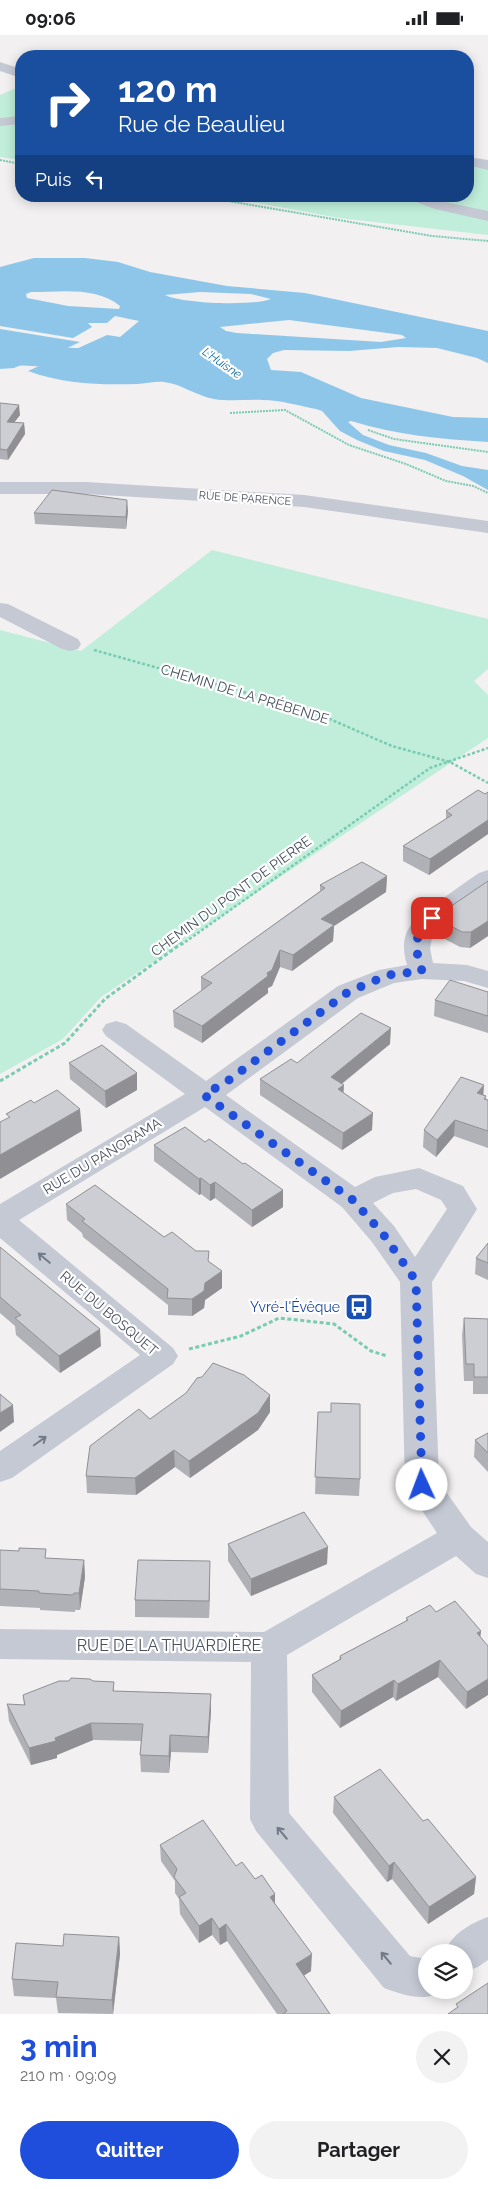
<!DOCTYPE html>
<html lang="fr">
<head>
<meta charset="utf-8">
<style>
	body { margin:0; font-family:Raleway,sans-serif; background:#f2f2f2; color:#202124; height:100vh; display:flex; flex-direction:column; font-size:19px; white-space:nowrap }
	* { box-sizing:border-box; margin:0 }
	p { font-size:16px; color:#757577 }
	.icon { flex:none; width:28px; height:28px; fill:none; stroke:currentColor; stroke-width:2; stroke-linecap:round; stroke-linejoin:round }
	.map { position:relative; height:1979px; overflow:hidden }
	.details { display:flex; flex-direction:column; background:#fff; flex:1 }
	.details>* { flex:none }
	.top-card { position:absolute; left:15px; top:15px; width:459px; height:152px; border-radius:20px; box-shadow:0 2px 12px #0003; background:#1a4fa0; color:#fff; overflow:hidden }
	.controls { position:absolute; left:418px; top:1909px; display:grid; gap:10px }
	.controls a { display:grid; place-items:center; width:55px; height:55px; border-radius:50%; background:#fff; box-shadow:0 2px 12px #0003; font-size:25px }
	.pin { position:absolute; display:grid; place-items:center; width:42px; height:42px; color:#fff; margin:-21px; border-radius:10px; box-shadow:0 2px 8px #0006 }
	.me { position:absolute; width:55px; margin:-28px; rotate:358deg; stroke-linejoin:round; filter:drop-shadow(0 0 4px #0008) }
	.turn { display:flex; align-items:center; gap:18px; height:105px; padding:0 20px; font-size:22px }
	.turn .icon { width:65px; height:65px; stroke-width:2.5 }
	.turn b { display:block; font-size:35px; line-height:42px }
	.then { display:flex; align-items:center; height:48px; padding:0 20px; background:#0003; gap:10px; font-size:19px }
	.round { display:grid; place-items:center; flex:none; width:52px; height:52px; border-radius:26px; background:#f2f2f2 }
	.head { display:flex; align-items:center; justify-content:space-between; height:85px; padding:0 20px }
	h1 { font-size:30px; font-weight:700; line-height:38px; color:#1f4edd }
	.button { display:flex; gap:10px; margin-top:auto; padding:10px 20px }
	.button a { flex:1; height:58px; border-radius:30px; background:#1f4edd; color:#fff; font-size:20px; font-weight:700; line-height:58px; text-align:center }
	.button a+a { background:#f2f2f2; color:#202124 }
	.status { display:flex; justify-content:space-between; align-items:center; height:35px; padding:0 25px; background:#fff; direction:ltr }
	.status svg { height:14px; fill:currentColor }
	.map>svg:first-child { display:block }
	.green { fill:#c0eeda }
	.water { fill:#8ec6ea; fill-rule:evenodd }
	.lines { fill:none; stroke-linecap:round; stroke-linejoin:round }
	.river { fill:#8ec6ea; fill-rule:evenodd }
	.path-far2 { stroke:#79cbb2; stroke-width:2; stroke-dasharray:2 1; stroke-linecap:butt }
	.path-far1 { stroke:#79cbb2; stroke-width:2.5; stroke-dasharray:3 2; stroke-linecap:butt }
	.path { stroke:#79cbb2; stroke-width:3; stroke-dasharray:4 2.5; stroke-linecap:butt }
	.minor { fill:#c4c9d4; fill-rule:evenodd }
	.wall { fill:#b0b1b6 }
	.shaded-wall { fill:#909094 }
	.building { fill:#cdced4; stroke:#909094 }
	.oneway { stroke:#737a87 }
	.route { stroke:#1f4edd; stroke-width:9; stroke-dasharray:0 16.2 }
	.labels { text-anchor:middle; stroke-width:4.5; stroke-linejoin:round; paint-order:stroke }
	.far-street-label { font-size:11px; fill:#484f5d; stroke:#fff }
	.far-water-label { font-size:12px; font-style:italic; fill:#116ca7; stroke:#fff }
	.street-label { font-size:14px; fill:#484f5d; stroke:#fff }
	.transit-label { font-size:14px; fill:#164399; stroke:#fff; text-anchor:end }
	.near-street-label { font-size:16px; fill:#484f5d; stroke:#fff }
</style>
</head>
<body>
<div class="status"><b>09:06</b><svg viewBox="0 0 49 12"><path d="M0 12V9h3v3zM5 12V6h3v6zM10 12V3h3v9zM15 12V0h3v12zM26 1h20v11H26zM47 4h2v5h-2z"/></svg></div>
<div class="map">
<svg width="488" height="1979" viewBox="0 0 488 1979">
	<rect width="100%" height="100%" fill="#f2f0f0"/>
	<g class="green">
		<path d="M21,51V125L0,122V60Z"/>
		<path d="M468,130L488,133V200L339,183L220,161H468Z"/>
		<path d="M212,515L488,584V634L474,646L488,660V703L101,962L63,1004L0,1039V595L81,616Z"/>
	</g>
	<g class="water">
		<path d="M34,223H85L118,227L150,237L227,251L305,258L488,296V328L477,323L437,313L398,312L349,316L284,315L273,318L267,324L271,335L301,337L361,363L453,382L488,383V407C441,404 396,400 351,386L348,387L363,400L389,410L426,418L462,431L488,435V455L463,441L425,425L384,416L357,405L340,396L322,376L316,374C299,371 281,365 263,365C247,364 231,367 214,364C196,361 182,349 164,347C155,346 146,349 137,349C100,350 63,349 28,336L107,300L120,302L139,286L115,281L107,288H88L92,292L73,303L0,291V232ZM31,257C61,257 96,251 120,271L119,274L68,271L27,263L26,259ZM200,257L251,259L271,264C254,271 183,269 165,260ZM289,285L402,300L406,303L381,307L237,298L226,296L220,292Z"/>
		<path d="M0,294L80,307L33,329L26,328L14,333L0,334Z"/>
	</g>
	<g class="lines">
		<path class="river" d="M0,305L18,310L132,316L144,319L149,326L144,333L132,336L12,330L0,327Z"/>
		<g class="path-far2">
			<path d="M0,125L21,129"/>
			<path d="M199,161L432,201L488,206"/>
			<path d="M230,378L285,375L349,410L406,429L446,446L473,451L488,458"/>
			<path d="M368,395L394,404L488,417"/>
		</g>
		<g class="path-far1">
			<path d="M94,615L311,676L392,711L450,727L488,748"/>
			<path d="M181,910L430,733L488,713"/>
		</g>
		<g class="path">
			<path d="M0,1046L65,1008L105,964L182,908"/>
			<path d="M189,1314L241,1301L279,1283L334,1289L371,1316L387,1321"/>
		</g>
		<g class="minor">
			<path d="M0,27L21,34V43L0,36Z"/>
			<path d="M21,81V89L0,91V83Z"/>
			<path d="M468,122L488,125V135L468,130Z"/>
			<path d="M405,161H428L445,167L488,176V186L435,174L408,164Z"/>
			<path d="M0,447H86L304,460L488,486V498L304,472L86,459H0Z"/>
			<path d="M0,568L8,569L78,604L81,609L78,614L70,616L62,614L0,582Z"/>
			<path d="M488,835V855L434,894L430,913L433,928L467,930L488,936V953L464,946L422,944L394,948L358,963L226,1060L355,1152L375,1142L419,1133L463,1151L477,1174L432,1247L439,1447L471,1492L488,1507V1543L476,1539L456,1521L287,1620L289,1778L410,1921L426,1924V1955H441C427,1969 401,1959 384,1953L256,1796L250,1784L251,1627L0,1624V1594L264,1597L437,1498L405,1450L400,1247L372,1207L342,1172L205,1072L19,1185L173,1313L178,1321L173,1329L12,1443L0,1447V1416L140,1320L0,1203V1169L185,1059L106,1001L102,995L106,989L116,986L126,989L206,1046L338,951L379,935L407,930C397,896 413,885 438,867C452,857 465,847 479,838ZM416,1154L441,1165L447,1174L415,1222L394,1191L373,1168L393,1158Z"/>
			<path d="M488,1882V1925L478,1932L464,1937V1918H444C452,1899 469,1889 488,1882Z"/>
		</g>
	</g>
	<g class="wall">
		<path d="M0,368L20,380L14,387L24,388L25,399L8,425L0,424Z"/>
		<path d="M128,476L126,494L35,489L34,478Z"/>
		<path d="M488,757V799L429,840L403,826V811L446,784V776Z"/>
		<path d="M387,841L386,857L334,891L333,906L292,936L280,932L272,951L268,953V958L202,1008L174,992L173,976L201,956V942L320,856V850Z"/>
		<path d="M488,846V901L470,913L460,912L437,900L438,884L444,880V876Z"/>
		<path d="M488,957V998L434,981L435,965Z"/>
		<path d="M390,1009L342,1049L343,1058L372,1095L342,1115L260,1060V1044L297,1028Z"/>
		<path d="M69,1028L137,1038V1055L106,1073L70,1044Z"/>
		<path d="M484,1060L486,1061V1064L488,1065V1113L454,1101L436,1122L423,1112L424,1095Z"/>
		<path d="M205,1107L283,1172L252,1192L215,1163L210,1166L201,1159L199,1160L154,1126V1110Z"/>
		<path d="M66,1169L164,1202L209,1227L222,1253L205,1265L204,1273L192,1281L168,1280V1270L83,1202L82,1198L67,1185Z"/>
		<path d="M488,1208V1245L475,1239L476,1223Z"/>
		<path d="M0,1212L101,1311L60,1338L16,1300L15,1291L0,1278Z"/>
		<path d="M464,1283L488,1284V1359H473V1346H464L462,1300Z"/>
		<path d="M270,1360V1377L258,1395L190,1443L175,1432L136,1460L87,1458L86,1441L150,1384Z"/>
		<path d="M331,1368L360,1444L359,1461L315,1459L318,1377H331Z"/>
		<path d="M488,1398V1437L474,1422L475,1405Z"/>
		<path d="M228,1509L327,1529L251,1561L228,1526Z"/>
		<path d="M0,1515L47,1524L84,1525L85,1542L80,1575H75V1577L40,1575V1573L0,1571Z"/>
		<path d="M210,1543L209,1583L135,1582V1565Z"/>
		<path d="M436,1577L481,1596L466,1674L438,1642L396,1666L393,1662L340,1693L312,1657V1640L339,1625L340,1621L406,1586V1583Z"/>
		<path d="M93,1646L114,1647V1656L211,1659V1676L208,1718L171,1717L169,1738L141,1737L140,1720L141,1706L93,1705L57,1720V1723L31,1730L9,1686L7,1669L24,1670L23,1660Z"/>
		<path d="M334,1762L423,1786L476,1842L474,1859L428,1889L392,1844L387,1847L333,1778Z"/>
		<path d="M160,1810L236,1831L275,1869L311,1936L303,1941L330,1979H277L227,1906L220,1910L212,1900L199,1908L180,1879L179,1864L175,1858V1846L161,1826Z"/>
		<path d="M119,1902L120,1919L113,1979L58,1978L56,1963L14,1961L12,1944L63,1911Z"/>
	</g>
	<g class="shaded-wall">
		<path d="M19,370L20,380L7,397V387Z"/>
		<path d="M24,388L25,399L8,425L7,415Z"/>
		<path d="M127,465L128,476L126,494V482Z"/>
		<path d="M488,785V799L429,840L430,824Z"/>
		<path d="M387,841L386,857L334,891L333,906L292,936L293,920L321,884Z"/>
		<path d="M488,886V901L470,913L471,897Z"/>
		<path d="M280,915V932L272,951L268,953V958L202,1008V991L267,938Z"/>
		<path d="M391,993L390,1009L330,1058L331,1042Z"/>
		<path d="M137,1038V1055L106,1073L105,1056Z"/>
		<path d="M344,1050L343,1067L338,1054Z"/>
		<path d="M484,1050L483,1066L477,1058Z"/>
		<path d="M80,1074L82,1096L0,1144V1120Z"/>
		<path d="M373,1078L372,1095L342,1115L343,1098Z"/>
		<path d="M455,1085L454,1101L436,1122L437,1105Z"/>
		<path d="M201,1143V1159L199,1160V1144Z"/>
		<path d="M215,1147V1163L210,1166V1150Z"/>
		<path d="M283,1155V1172L252,1192V1175Z"/>
		<path d="M222,1236V1253L205,1265L204,1273L192,1281V1264L205,1248Z"/>
		<path d="M100,1294L101,1311L60,1338L59,1321Z"/>
		<path d="M270,1360V1377L258,1395L190,1443L189,1426Z"/>
		<path d="M13,1370L14,1387L0,1397V1378Z"/>
		<path d="M174,1415L175,1432L136,1460L135,1443Z"/>
		<path d="M328,1512L327,1529L251,1561V1544Z"/>
		<path d="M84,1525L85,1542L80,1575L79,1558Z"/>
		<path d="M210,1526V1543L209,1583V1566Z"/>
		<path d="M481,1596L479,1613L477,1598Z"/>
		<path d="M440,1625L438,1642L396,1666L398,1649Z"/>
		<path d="M488,1644V1660L466,1674L467,1657Z"/>
		<path d="M394,1645L393,1662L340,1693L341,1676Z"/>
		<path d="M211,1659V1676L208,1718V1702Z"/>
		<path d="M91,1688L93,1705L57,1720V1723L31,1730L29,1713Z"/>
		<path d="M170,1700L171,1717L169,1738V1721Z"/>
		<path d="M394,1827L392,1844L387,1847L389,1831Z"/>
		<path d="M476,1842L474,1859L428,1889L429,1872Z"/>
		<path d="M275,1859V1876L270,1862Z"/>
		<path d="M212,1883V1900L199,1908V1891Z"/>
		<path d="M226,1889L227,1906L220,1910L219,1894Z"/>
		<path d="M119,1902L120,1919L113,1979L112,1965Z"/>
		<path d="M312,1919L311,1936L295,1946L296,1929Z"/>
	</g>
	<g class="building">
		<path d="M0,368L19,370L7,387L24,388L7,415L0,414Z"/>
		<path d="M52,455L127,465L126,482L34,478Z"/>
		<path d="M478,755L485,759L488,757V785L430,824L403,811L452,780L446,776Z"/>
		<path d="M362,827L387,841L321,884L334,890L293,920L280,915L272,935L267,938L268,941L202,991L173,976L212,948L201,942L325,853L320,850Z"/>
		<path d="M488,846V886L471,897H462L438,884L447,877L444,876Z"/>
		<path d="M450,945L488,957V981L435,965Z"/>
		<path d="M361,978L391,993L331,1042L344,1050L338,1054L373,1078L343,1098L260,1044L291,1024L297,1028Z"/>
		<path d="M102,1010L137,1038L105,1056L69,1028Z"/>
		<path d="M461,1042L484,1050L477,1058L486,1061L484,1064L488,1065V1096L455,1085L437,1105L424,1095Z"/>
		<path d="M57,1055L80,1074L0,1120V1087L10,1082L6,1079L31,1065L34,1068Z"/>
		<path d="M185,1092L205,1107L209,1104L243,1129L245,1128L283,1155L252,1175L215,1147L210,1150L201,1143L199,1144L154,1110Z"/>
		<path d="M95,1150L164,1202L172,1197L196,1216H209L208,1226L222,1236L205,1248L204,1256L192,1264L167,1263L168,1254L82,1186L85,1184L66,1169Z"/>
		<path d="M488,1208V1228L476,1223Z"/>
		<path d="M0,1212L100,1294L59,1321L15,1283L21,1280L0,1262Z"/>
		<path d="M464,1283L488,1284V1342H474V1329H466Z"/>
		<path d="M213,1328L244,1340L270,1360L258,1378L189,1426L174,1415L135,1443L86,1441L90,1411L139,1374L150,1384L186,1358L197,1343L202,1342Z"/>
		<path d="M0,1359L13,1370L0,1378Z"/>
		<path d="M331,1368L360,1369V1444L315,1442L318,1377H331Z"/>
		<path d="M488,1398V1418L475,1405Z"/>
		<path d="M304,1477L328,1512L251,1544L228,1509Z"/>
		<path d="M19,1513L46,1514L45,1523L84,1525L79,1558H74L73,1560L39,1558V1556L0,1554V1515L19,1516Z"/>
		<path d="M138,1525L210,1526L209,1566L135,1565Z"/>
		<path d="M455,1566L481,1596L477,1598L488,1611V1644L467,1657L440,1625L398,1649L394,1645L341,1676L312,1640L341,1624L340,1621L408,1585L406,1583L430,1570L436,1577Z"/>
		<path d="M71,1643L90,1644L93,1646L114,1647L113,1656L211,1659L208,1702L170,1700L169,1721L140,1720L143,1689L91,1688L55,1703L56,1706L29,1713L7,1669L25,1670L23,1660L59,1646H69Z"/>
		<path d="M380,1734L423,1786L428,1784L476,1842L429,1872L394,1827L389,1831L334,1762Z"/>
		<path d="M203,1785L236,1831L242,1827L255,1844L262,1840L275,1859L270,1862L312,1919L296,1929L330,1979H283L287,1976L226,1889L219,1894L212,1883L199,1891L179,1862L186,1858L174,1842L177,1834L160,1810Z"/>
		<path d="M64,1899L119,1902L112,1965L56,1962L58,1947L12,1944L16,1908L63,1911Z"/>
		<path d="M488,1948V1979H448L458,1972L456,1969Z"/>
	</g>
	<defs><path id="oneway-shaft" d="M-6 0H5M1.5-3L5.5 0L1.5 3" fill="none" stroke-width="1.6" stroke-linecap="round" stroke-linejoin="round" transform="scale(1.25)"/></defs>
	<g class="oneway">
		<use href="#oneway-shaft" transform="translate(44 1223) rotate(-140)"/>
		<use href="#oneway-shaft" transform="translate(40 1406) rotate(-35)"/>
		<use href="#oneway-shaft" transform="translate(282 1798) rotate(-130)"/>
		<use href="#oneway-shaft" transform="translate(386 1923) rotate(-130)"/>
	</g>
	<g class="lines">
		<path class="route" d="M422,1450L416,1246L383,1199L353,1165L204,1060L229,1045L348,957L388,940L422,936C415,914 412,900 432,883"/>
	</g>
	<defs>
		<symbol id="bus-square" viewBox="-11 -11 22 22"><rect x="-9" y="-9" width="18" height="18" rx="4" fill="#1a4fb4" stroke="#fff"/><path d="M-5-6H5V4H4V6H2V4H-2V6H-4V4H-5ZM-3.5-4V0h7V-4ZM-3.5 1.2v1.5H-2V1.2ZM2 1.2v1.5H3.5V1.2Z" fill="#fff"/></symbol>
	</defs>
	<g fill-rule="evenodd">
		<use href="#bus-square" x="343" y="1256" width="32" height="32"/>
	</g>
	<g class="labels">
		<g class="far-street-label">
			<text transform="translate(245 463) rotate(4)" y="4">RUE DE PARENCE</text>
		</g>
		<g class="far-water-label">
			<text transform="translate(222 328) rotate(35)" y="4">L'Huisne</text>
		</g>
		<g class="street-label">
			<text transform="translate(245 659) rotate(17)" y="5">CHEMIN DE LA PRÉBENDE</text>
			<text transform="translate(231 861) rotate(-36)" y="5">CHEMIN DU PONT DE PIERRE</text>
			<text transform="translate(102 1121) rotate(-31)" y="5">RUE DU PANORAMA</text>
			<text transform="translate(109 1278) rotate(40)" y="5">RUE DU BOSQUET</text>
		</g>
		<g class="transit-label">
			<text x="340" y="1277">Yvré-l'Évêque</text>
		</g>
		<g class="near-street-label">
			<text x="169" y="1616">RUE DE LA THUARDIÈRE</text>
		</g>
	</g>
</svg>
<div class="controls">
<a><svg class="icon" aria-label="layers" viewBox="0 0 24 24"><path d="M12 4l9 5-9 5-9-5zM3 14l9 5 9-5"/></svg></a>
</div>
<div class="pin" style="left:432px;top:883px;background:#d93025"><svg class="icon" aria-label="arrive" viewBox="0 0 24 24"><path d="M6 21V4h12l-3 4 3 4H6"/></svg></div>
<svg class="me" style="left:422px;top:1450px" viewBox="-20 -20 40 40"><circle r="19" fill="#fff"/><path d="M0-13L10 11 0 6-10 11z" fill="#1f4edd"/></svg>
<div class="top-card">
<div class="turn"><svg class="icon" aria-label="right" viewBox="0 0 24 24"><path d="M7 20v-9h11M14 6l5 5-5 5"/></svg><div><b>120 m</b>Rue de Beaulieu</div></div>
<div class="then">Puis<svg class="icon" aria-label="left" viewBox="0 0 24 24"><path d="M17 20v-9H6M10 6l-5 5 5 5"/></svg></div>
</div>
</div>
<section class="details">
<div class="head"><div><h1>3 min</h1><p>210 m · 09:09</p></div><a class="round"><svg class="icon" aria-label="close" viewBox="0 0 24 24"><path d="M6 6l12 12M18 6L6 18"/></svg></a></div>
<div class="button"><a>Quitter</a><a>Partager</a></div>
</section>
</body>
</html>
